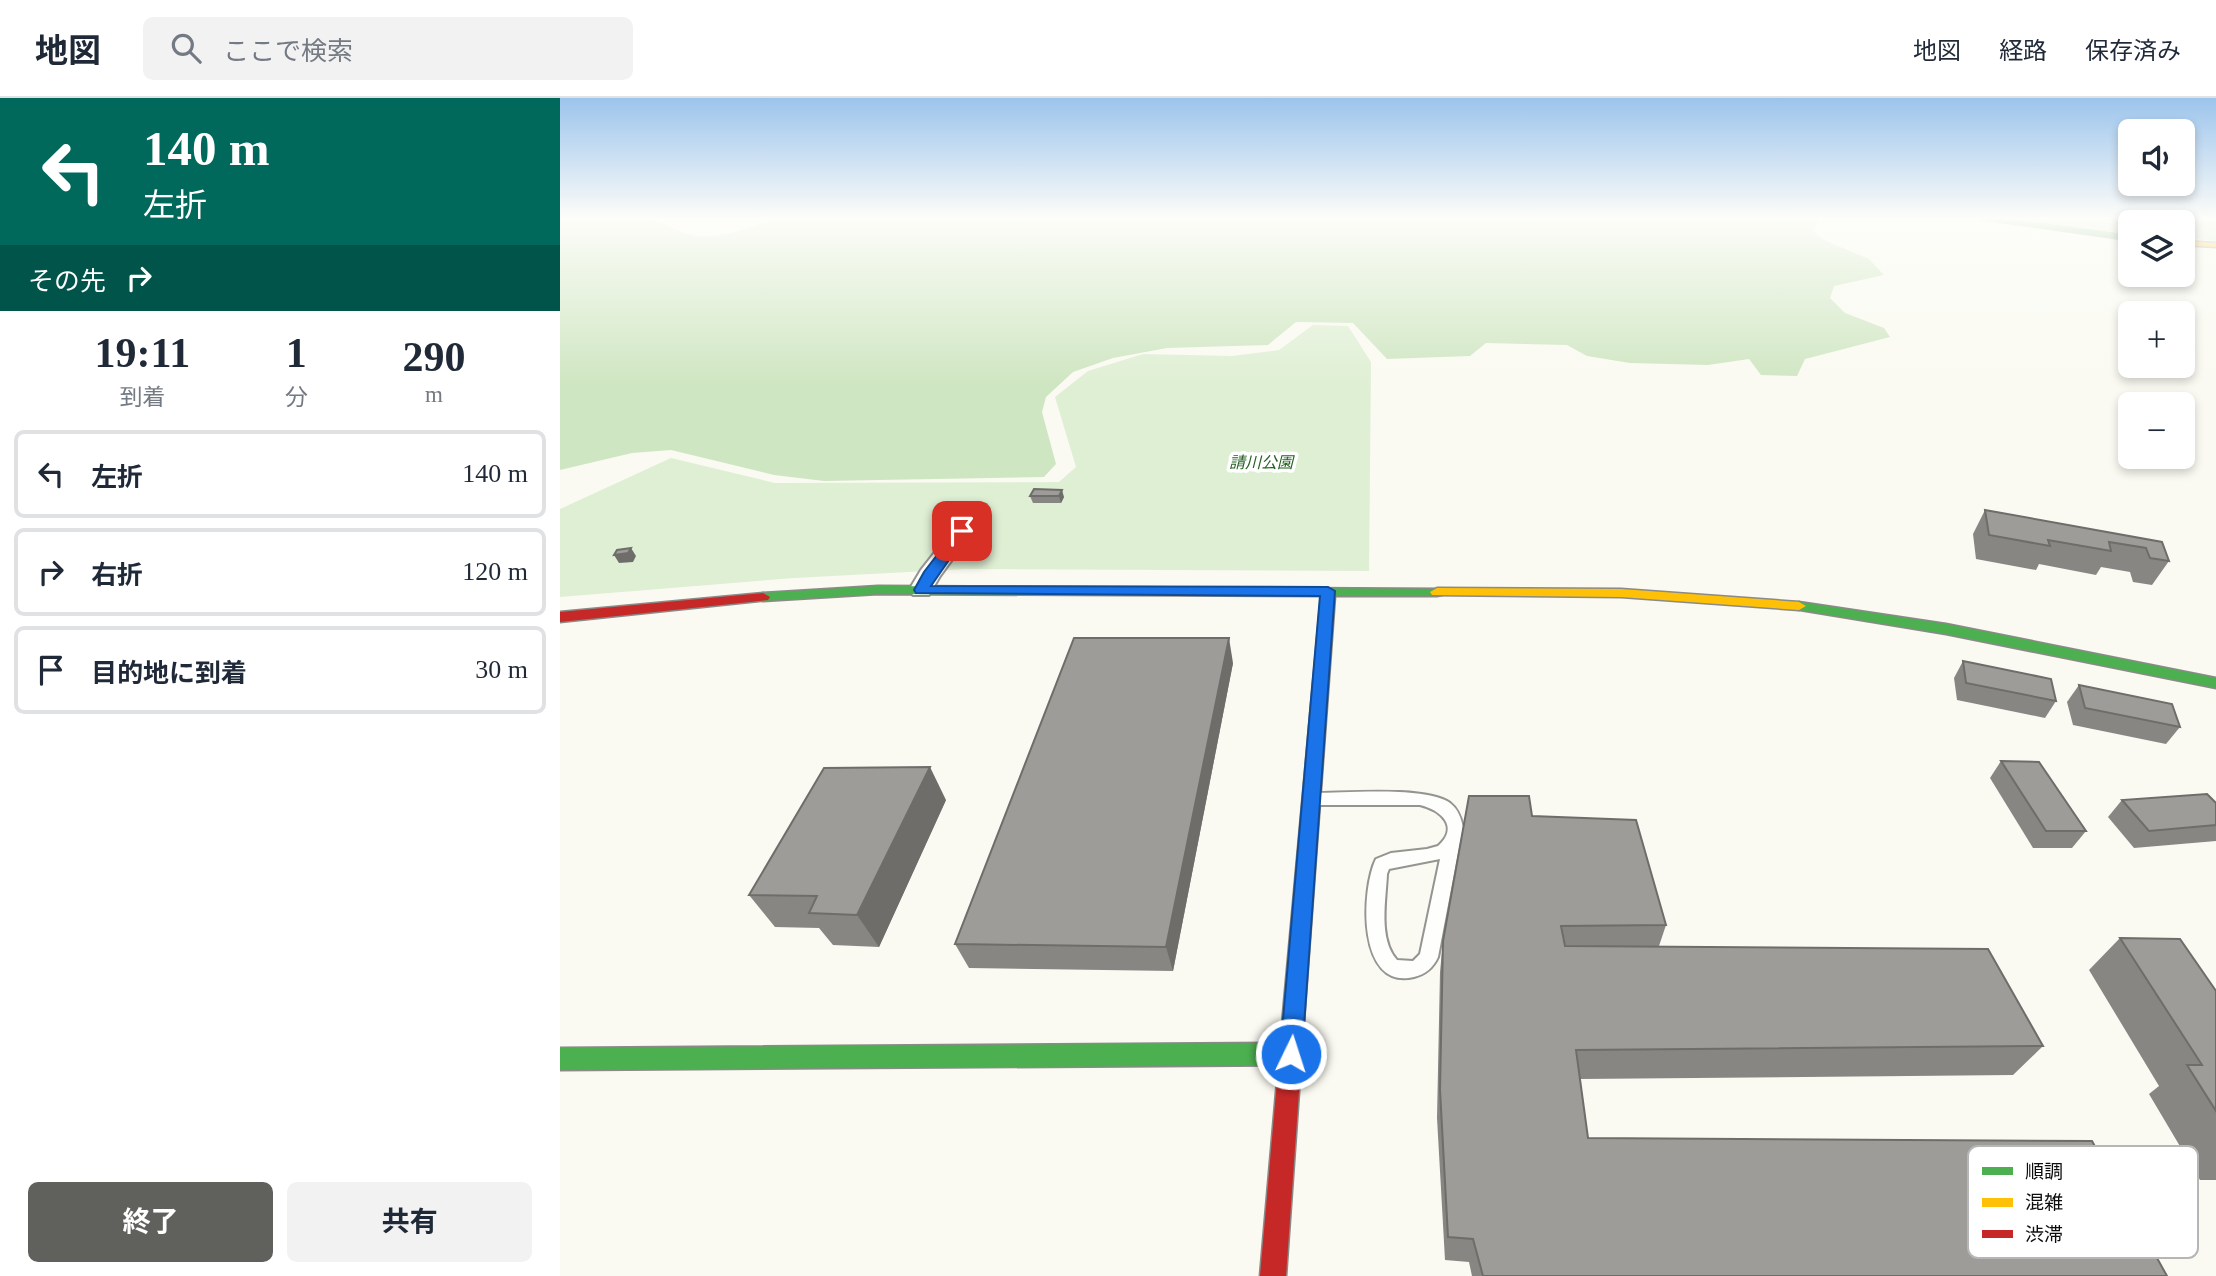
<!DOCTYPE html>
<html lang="ja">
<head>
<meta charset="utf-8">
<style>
	body { margin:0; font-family:"Times New Roman","Noto Sans JP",serif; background:#f2f2f3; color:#1f2937; height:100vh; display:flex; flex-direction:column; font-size:26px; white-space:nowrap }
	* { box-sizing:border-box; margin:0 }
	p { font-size:23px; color:#747a83 }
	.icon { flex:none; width:38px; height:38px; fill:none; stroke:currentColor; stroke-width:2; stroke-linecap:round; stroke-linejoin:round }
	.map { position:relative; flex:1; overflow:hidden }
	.sheet { display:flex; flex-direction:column; background:#fff; width:560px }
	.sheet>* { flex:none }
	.banner { background:#00695c; color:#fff; overflow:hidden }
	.fabs { position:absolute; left:1558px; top:21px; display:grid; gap:14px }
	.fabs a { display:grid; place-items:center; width:77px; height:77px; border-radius:10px; background:#fff; box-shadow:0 4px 10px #0003; font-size:35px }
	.pin { position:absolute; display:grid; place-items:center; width:60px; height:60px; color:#fff; margin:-30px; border-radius:14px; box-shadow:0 4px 10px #0006 }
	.me { position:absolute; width:77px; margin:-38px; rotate:4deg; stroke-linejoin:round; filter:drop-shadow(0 0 5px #0008) }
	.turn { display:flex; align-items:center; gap:24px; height:147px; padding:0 28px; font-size:32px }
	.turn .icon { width:91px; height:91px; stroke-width:2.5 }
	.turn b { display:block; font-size:49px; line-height:60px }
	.then { display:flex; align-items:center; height:66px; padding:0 28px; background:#0003; gap:14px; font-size:26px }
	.eta { display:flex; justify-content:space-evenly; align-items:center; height:119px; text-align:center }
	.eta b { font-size:42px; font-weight:700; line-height:49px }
	.cta { display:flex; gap:14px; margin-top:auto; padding:14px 28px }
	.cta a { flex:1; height:80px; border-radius:10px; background:#60605d; color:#fff; font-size:28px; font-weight:700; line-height:80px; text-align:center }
	.cta a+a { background:#f2f2f3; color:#1f2937 }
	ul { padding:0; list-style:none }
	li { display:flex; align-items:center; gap:21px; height:88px; margin:0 14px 10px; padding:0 14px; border:4px solid #e0e1e3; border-radius:10px }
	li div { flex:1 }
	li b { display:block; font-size:26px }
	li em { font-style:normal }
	header { display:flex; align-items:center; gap:42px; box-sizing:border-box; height:98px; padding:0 35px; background:#fff; border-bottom:2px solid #e0e1e3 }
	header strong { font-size:33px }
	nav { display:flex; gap:38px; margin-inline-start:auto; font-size:24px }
	.search { width:490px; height:63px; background:#f2f2f3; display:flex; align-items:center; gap:18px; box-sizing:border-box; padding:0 24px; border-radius:10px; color:#747a83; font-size:26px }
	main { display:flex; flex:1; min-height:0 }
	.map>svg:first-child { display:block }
	.green { fill:#dfefd4 }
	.forest { fill:#cfe6c2 }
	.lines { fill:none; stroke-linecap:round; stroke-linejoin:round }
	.lane-casing { stroke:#949490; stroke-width:4 }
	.street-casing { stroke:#949490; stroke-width:4 }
	.fast-casing { stroke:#8a8a87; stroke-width:3 }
	.slow-casing { stroke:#8a8a87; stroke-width:3 }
	.jam-casing { stroke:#8a8a87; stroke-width:3 }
	.lane { fill:#fefefd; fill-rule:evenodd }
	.street { fill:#fefefd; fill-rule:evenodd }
	.fast { fill:#4caf50; fill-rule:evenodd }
	.slow { fill:#ffc107; fill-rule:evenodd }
	.jam { fill:#c62828; fill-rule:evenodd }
	.wall { fill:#888683 }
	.shaded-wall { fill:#6f6d6a }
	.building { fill:#9e9c98; stroke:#6f6d6a; stroke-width:2 }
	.route { fill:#1a73e8; stroke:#114b97; stroke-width:2 }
	.labels { text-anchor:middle; stroke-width:7; stroke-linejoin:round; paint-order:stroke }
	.far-park-label { font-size:16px; font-style:italic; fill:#246122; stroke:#fff }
	.key { fill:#fff; stroke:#b6b6b6; stroke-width:2 }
	.key-label { font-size:19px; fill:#0d0d0d }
</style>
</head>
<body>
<header>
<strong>地図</strong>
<div class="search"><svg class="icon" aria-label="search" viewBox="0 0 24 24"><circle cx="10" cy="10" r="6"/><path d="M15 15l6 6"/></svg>ここで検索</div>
<nav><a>地図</a><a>経路</a><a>保存済み</a></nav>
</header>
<main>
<section class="sheet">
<div class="banner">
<div class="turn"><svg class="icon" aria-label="left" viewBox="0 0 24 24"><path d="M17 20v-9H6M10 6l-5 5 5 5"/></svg><div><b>140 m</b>左折</div></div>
<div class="then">その先<svg class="icon" aria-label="right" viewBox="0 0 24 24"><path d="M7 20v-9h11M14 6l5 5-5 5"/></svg></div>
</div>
<div class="eta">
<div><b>19:11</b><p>到着</p></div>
<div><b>1</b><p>分</p></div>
<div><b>290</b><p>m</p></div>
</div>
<ul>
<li><svg class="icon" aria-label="left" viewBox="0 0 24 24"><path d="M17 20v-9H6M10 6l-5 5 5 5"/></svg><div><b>左折</b></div><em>140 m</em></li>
<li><svg class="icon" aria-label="right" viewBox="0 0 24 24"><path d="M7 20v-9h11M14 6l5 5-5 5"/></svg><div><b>右折</b></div><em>120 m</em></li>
<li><svg class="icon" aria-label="arrive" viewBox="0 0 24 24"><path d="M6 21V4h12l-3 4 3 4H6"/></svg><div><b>目的地に到着</b></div><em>30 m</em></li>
</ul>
<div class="cta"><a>終了</a><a>共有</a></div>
</section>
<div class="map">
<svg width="1656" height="1178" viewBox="0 0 1656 1178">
	<rect width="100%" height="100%" fill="#fafaf2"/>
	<path class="green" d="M753,227L788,228L811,264L809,473L406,471L234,480L0,499V411L111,360L215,385L499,384L516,369L495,299L528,273L583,256L672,258L719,252Z"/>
	<g class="forest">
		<path d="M0,121C29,121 60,118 88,121C105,124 119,135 135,138C161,141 191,130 215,121H1260L1252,133L1266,143L1309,161L1324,177L1274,188L1270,200L1285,215L1324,230L1330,239L1245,261L1237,278L1201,277L1189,261L1148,267L1070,265L1027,258L1007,247L926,245L910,258L827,261L793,225L736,224L708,247L607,250L553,260L513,274L486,299L482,314L496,366L484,379L264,383L214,377L111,352L72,355L0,372Z"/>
		<path d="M1451,121H1644L1656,124V143L1622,140V124H1570V136Z"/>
	</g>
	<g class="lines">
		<defs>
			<path id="lane" d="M754,695C786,695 866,688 890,705C898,711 901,720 903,729L878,859C873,870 866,876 854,879C797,893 801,791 816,761L831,755L867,751L878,748C900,729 881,712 860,707H754L748,705L746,701L748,697ZM880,761L860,856L853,863L837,862C818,841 826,802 827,776L829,771Z"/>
			<path id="street" d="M419,405L426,407L429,411L380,478L369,497H353L349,492L361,472L412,407Z"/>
			<g id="fast">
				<path d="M1420,121H1442L1570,138V142Z"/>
				<path d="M318,488L882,491L884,494L882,497L877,498H775L743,937L740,944L735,947L739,948L742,956L739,964L731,967L0,972V950L726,945L721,937L761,498L318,496L203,503L196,499L203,495Z"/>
				<path d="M1239,504L1386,526L1656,580V590L1386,536L1234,511L1232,508Z"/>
			</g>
			<g id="slow">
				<path d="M1622,143L1656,145V149L1622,147Z"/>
				<path d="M877,490L1061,491L1239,504L1246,508L1239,512L1061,499L872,497L870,494Z"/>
			</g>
			<g id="jam">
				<path d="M203,495L210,499L208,502L0,524V514Z"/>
				<path d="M732,926L740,930L743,937L726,1178H700L721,937L724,930Z"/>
			</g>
		</defs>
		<use href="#lane" class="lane-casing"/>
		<use href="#street" class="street-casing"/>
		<use href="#fast" class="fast-casing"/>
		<use href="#slow" class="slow-casing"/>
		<use href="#jam" class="jam-casing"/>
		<use href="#lane" class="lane"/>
		<use href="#street" class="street"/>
		<use href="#fast" class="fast"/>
		<use href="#slow" class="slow"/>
		<use href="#jam" class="jam"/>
	</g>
	<g class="wall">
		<path d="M474,391L504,399L501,405H473L470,398Z"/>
		<path d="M1425,412L1602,444L1609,463L1592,487L1573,484L1570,474L1541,469L1536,477L1479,466L1476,472L1416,461L1413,436Z"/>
		<path d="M1403,563L1496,603L1485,620L1397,602L1394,580Z"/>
		<path d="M673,565L613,873L409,870L395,846Z"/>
		<path d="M1519,587L1620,629L1606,646L1513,627L1507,604Z"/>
		<path d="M1441,663L1526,733L1512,750H1473L1430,680Z"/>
		<path d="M386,702L319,849L273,847L259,830L215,829L189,797Z"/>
		<path d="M1562,702L1656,705V743L1574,750L1548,719Z"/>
		<path d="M972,718L1106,827L1099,848L1483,948L1453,977L1020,981L1028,1040L1607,1178H912L909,1164L885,1162L877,1020L880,874L883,843Z"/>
		<path d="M1560,840L1656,893V1082H1640L1589,996L1599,988L1529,872Z"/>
	</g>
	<g class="shaded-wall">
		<path d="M502,392L504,399L501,405L499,398Z"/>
		<path d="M71,450L76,458L73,464L59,465L54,457Z"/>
		<path d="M669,540L673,565L613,873L606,849Z"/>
		<path d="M370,669L386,702L319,849L297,817Z"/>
	</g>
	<g class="building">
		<path d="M474,391L502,392L499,398H470Z"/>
		<path d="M1425,412L1602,444L1609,463L1590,460L1586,450L1549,444L1551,453L1488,442L1490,448L1429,437Z"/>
		<path d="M71,450L68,455L54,457L57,452Z"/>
		<path d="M514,540H669L606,849L395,846Z"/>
		<path d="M1403,563L1491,581L1496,603L1406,585Z"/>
		<path d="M1519,587L1612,606L1620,629L1525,610Z"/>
		<path d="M1441,663L1479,664L1526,733H1486Z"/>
		<path d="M370,669L297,817L249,815L257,798L189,797L264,670Z"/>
		<path d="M1647,696L1656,705V727L1589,733L1562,702Z"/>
		<path d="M909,698H969L972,718L1076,722L1106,827L1001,828L1005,848L1428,851L1483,948L1016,952L1028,1040L1532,1043L1607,1178H923L913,1141L888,1139L880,992L883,843Z"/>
		<path d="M1560,840L1620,841L1656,893V1013L1627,967H1642Z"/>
	</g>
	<linearGradient id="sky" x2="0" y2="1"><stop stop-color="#9cc4ec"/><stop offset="0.42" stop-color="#fdfdf9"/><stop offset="1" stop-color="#fdfdf9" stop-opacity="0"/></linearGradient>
	<rect width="1656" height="286" fill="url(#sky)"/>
	<path class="route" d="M402,429L409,433L371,488L768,489L775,493L742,956L739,963L731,967L723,963L720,956L760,498L356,495L354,492L364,474L398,430Z"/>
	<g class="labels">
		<g class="far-park-label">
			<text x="701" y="370">請川公園</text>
		</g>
	</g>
	<rect x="1408" y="1048" width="230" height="112" rx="10" class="key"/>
	<rect x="1422" y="1069" width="31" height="8" fill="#4caf50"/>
	<rect x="1422" y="1100" width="31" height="9" fill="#ffc107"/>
	<rect x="1422" y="1132" width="31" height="8" fill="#c62828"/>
	<g class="key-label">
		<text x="1465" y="1080">順調</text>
		<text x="1465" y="1111">混雑</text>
		<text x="1465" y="1143">渋滞</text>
	</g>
</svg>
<div class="fabs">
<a><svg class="icon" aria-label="sound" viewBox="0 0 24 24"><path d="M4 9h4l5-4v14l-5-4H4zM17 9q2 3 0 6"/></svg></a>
<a><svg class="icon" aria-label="layers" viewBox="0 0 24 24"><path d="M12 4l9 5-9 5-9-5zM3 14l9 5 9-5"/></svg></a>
<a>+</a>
<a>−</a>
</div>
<div class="pin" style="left:402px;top:433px;background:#d93025"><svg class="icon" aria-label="arrive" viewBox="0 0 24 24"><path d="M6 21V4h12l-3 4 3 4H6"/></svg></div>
<svg class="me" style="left:731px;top:956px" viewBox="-20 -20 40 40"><circle r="17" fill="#1a73e8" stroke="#fff" stroke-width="3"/><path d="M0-11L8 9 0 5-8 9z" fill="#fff"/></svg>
</div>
</main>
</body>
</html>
